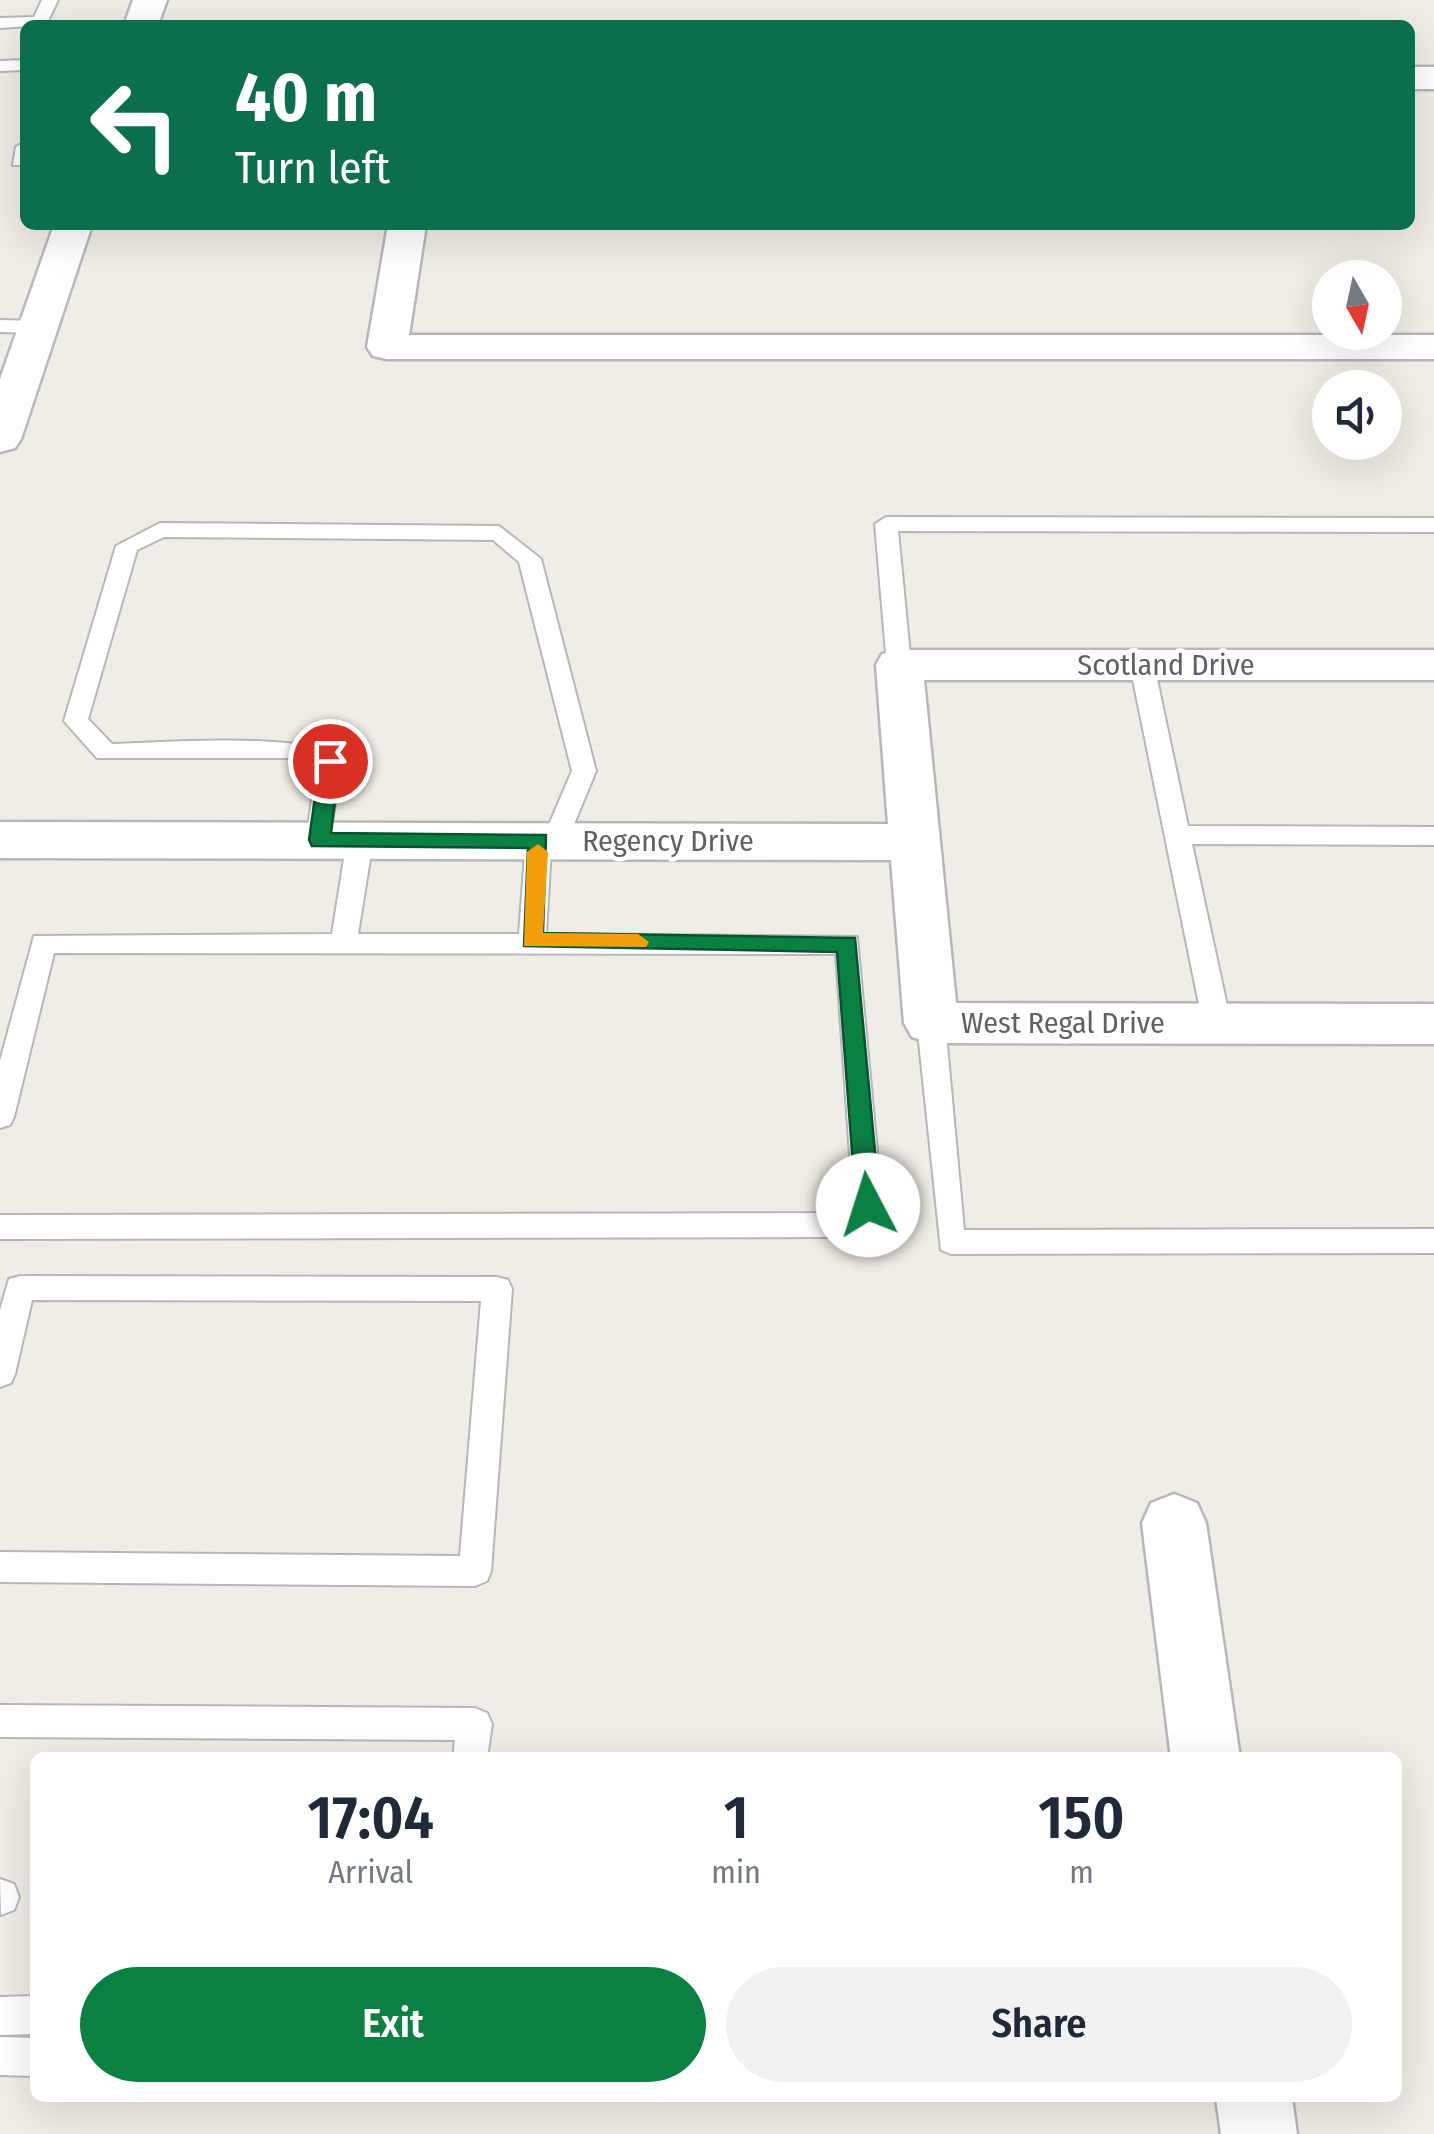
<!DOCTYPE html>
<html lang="en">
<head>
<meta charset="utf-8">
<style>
	body { margin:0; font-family:"Fira Sans Condensed",sans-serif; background:#f2f2f3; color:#1f2937; height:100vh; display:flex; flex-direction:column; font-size:38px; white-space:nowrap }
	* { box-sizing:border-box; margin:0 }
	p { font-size:32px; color:#747a83 }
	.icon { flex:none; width:55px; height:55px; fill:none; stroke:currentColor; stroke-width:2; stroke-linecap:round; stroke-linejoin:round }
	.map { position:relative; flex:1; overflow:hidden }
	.details { position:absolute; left:30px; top:1752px; width:1372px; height:350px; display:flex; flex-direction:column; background:#fff; border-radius:15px; box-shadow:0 10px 40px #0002 }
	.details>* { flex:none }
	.banner { position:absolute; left:20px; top:20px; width:1395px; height:210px; border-radius:15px; box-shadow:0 10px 40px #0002; background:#0b6e4f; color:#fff; overflow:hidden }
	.needle { width:65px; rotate:171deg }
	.controls { position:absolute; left:1312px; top:260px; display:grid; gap:20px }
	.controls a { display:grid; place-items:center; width:90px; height:90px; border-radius:50%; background:#fff; box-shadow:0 10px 40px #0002; font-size:50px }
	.pin { position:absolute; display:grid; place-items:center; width:85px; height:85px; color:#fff; margin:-42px; border:5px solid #fff; border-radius:50%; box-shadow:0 2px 10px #0007 }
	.me { position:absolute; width:110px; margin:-55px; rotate:355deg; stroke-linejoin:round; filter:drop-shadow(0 0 8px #0008) }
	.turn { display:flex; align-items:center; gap:35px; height:210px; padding:0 50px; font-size:45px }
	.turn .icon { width:130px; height:130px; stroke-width:2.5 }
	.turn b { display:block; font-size:70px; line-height:85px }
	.eta { display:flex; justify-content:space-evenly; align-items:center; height:170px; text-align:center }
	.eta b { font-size:60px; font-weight:600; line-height:70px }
	.button { display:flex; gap:20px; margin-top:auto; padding:20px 50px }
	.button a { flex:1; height:115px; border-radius:60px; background:#0b8043; color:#fff; font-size:40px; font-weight:600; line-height:115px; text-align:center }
	.button a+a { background:#f2f2f3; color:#1f2937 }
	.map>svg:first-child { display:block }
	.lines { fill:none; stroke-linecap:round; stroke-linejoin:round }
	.lane-casing { stroke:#b5b7bc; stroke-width:4 }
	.street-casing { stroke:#b5b7bc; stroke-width:5 }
	.secondary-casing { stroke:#b6b9bf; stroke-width:5 }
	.lane { fill:#fff; fill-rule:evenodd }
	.street { fill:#fff; fill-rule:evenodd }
	.secondary { fill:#fff; fill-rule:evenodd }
	.route { fill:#0b8043; stroke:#07532c; stroke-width:2.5 }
	.slow { fill:#f59e0b }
	.labels { text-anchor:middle; stroke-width:9; stroke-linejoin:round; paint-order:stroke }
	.street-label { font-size:30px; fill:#5d6065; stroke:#fff }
</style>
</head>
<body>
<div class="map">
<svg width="1434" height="2134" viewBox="0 0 1434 2134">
	<rect width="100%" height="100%" fill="#efede5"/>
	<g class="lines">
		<defs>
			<g id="lane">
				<path d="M42,0H58L46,25L0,28V18L34,17Z"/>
				<path d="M25,60V70L0,71V61Z"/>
				<path d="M25,142V165H13L16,147Z"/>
				<path d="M0,320L38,321L48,327L38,333L0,332Z"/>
				<path d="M886,517L1434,518V532L898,531L911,665L899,673L887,665L875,524Z"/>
				<path d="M160,523L499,526L541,559L596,771L567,841L563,847L551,849L546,934L857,937L882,1205L878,1213L829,1237L0,1239V1215L825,1213L853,1199L836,954L54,953L14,1117L10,1125L0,1128V1061L34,936L332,934L347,840L360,831L373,840L358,934H519L526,841L530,835L545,834L572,771L519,562L493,540L164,537L137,550L88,719L112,744C154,743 320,730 342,761L328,847L319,850L306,841L317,765L300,758H97L64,721L116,546Z"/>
				<path d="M1142,657L1154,665L1188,826L1434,827V845L1192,844L1231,1024L1217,1034L1203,1024L1130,665Z"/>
				<path d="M931,1013L945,1023L964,1230L1434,1229V1253L951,1254L941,1250L917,1023Z"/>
				<path d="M20,1276L497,1277L508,1280L512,1289L491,1571L487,1581L475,1586L0,1582V1552L460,1556L481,1301L32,1300L15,1374L11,1383L0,1387V1310L9,1279Z"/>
				<path d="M0,1705L475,1708L487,1713L492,1724L487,1758H453L455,1740L0,1737Z"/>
				<path d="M0,1879L14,1884L19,1897L14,1910L1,1915Z"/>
				<path d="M35,1996V2034L0,2035V1997Z"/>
				<path d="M0,2037L35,2038V2076L0,2075Z"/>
			</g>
			<g id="street">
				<rect x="1410" y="67" width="24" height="22"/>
				<path d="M388,225H426L409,335H1434V359H387L373,356L367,347Z"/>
				<path d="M899,650H1434V680H924L956,1003L1434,1004V1044L931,1043L912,1037L904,1023L891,860L0,858V822L888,824L876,665L882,654Z"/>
				<path d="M1174,1494L1197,1503L1206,1523L1240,1758H1171L1142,1523L1151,1503Z"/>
				<path d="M1216,2098H1292L1297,2134H1221Z"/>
			</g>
			<g id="secondary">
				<path d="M133,0H167L158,25H124Z"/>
				<path d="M54,225H92L21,439L15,448L0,452V379Z"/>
			</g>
		</defs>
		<use href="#lane" class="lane-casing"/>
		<use href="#street" class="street-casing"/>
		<use href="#secondary" class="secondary-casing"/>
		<use href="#lane" class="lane"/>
		<use href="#street" class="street"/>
		<use href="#secondary" class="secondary"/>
	</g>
	<path class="route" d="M330,754L340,761L331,833L546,835L543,933L855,938L880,1205L876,1212L868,1214L856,1205L837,952L524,946L528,848L312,846L309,840L320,761Z"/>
	<path class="slow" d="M538,844L548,852L543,933L638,934L649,942L646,947L524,946L527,852Z"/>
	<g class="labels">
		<g class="street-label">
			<text x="1166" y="675">Scotland Drive</text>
			<text x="668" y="851">Regency Drive</text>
			<text x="1063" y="1033">West Regal Drive</text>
		</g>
	</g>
</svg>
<div class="controls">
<a><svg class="needle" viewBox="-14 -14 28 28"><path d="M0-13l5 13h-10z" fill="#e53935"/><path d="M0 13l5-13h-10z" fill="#747a83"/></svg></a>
<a><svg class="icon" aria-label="sound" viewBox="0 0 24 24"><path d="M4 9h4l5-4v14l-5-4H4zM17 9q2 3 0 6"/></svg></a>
</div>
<div class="pin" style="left:330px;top:761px;background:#d93025"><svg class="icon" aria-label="arrive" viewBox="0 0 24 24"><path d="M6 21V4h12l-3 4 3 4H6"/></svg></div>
<svg class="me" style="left:868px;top:1205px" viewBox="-20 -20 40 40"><circle r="19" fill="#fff"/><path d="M0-13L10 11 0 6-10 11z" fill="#0b8043"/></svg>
<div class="banner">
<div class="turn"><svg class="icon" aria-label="left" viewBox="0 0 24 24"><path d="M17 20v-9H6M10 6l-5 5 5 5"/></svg><div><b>40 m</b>Turn left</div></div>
</div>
<section class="details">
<div class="eta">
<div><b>17:04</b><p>Arrival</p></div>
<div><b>1</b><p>min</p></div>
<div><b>150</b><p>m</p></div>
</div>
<div class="button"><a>Exit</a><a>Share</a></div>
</section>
</div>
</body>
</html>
